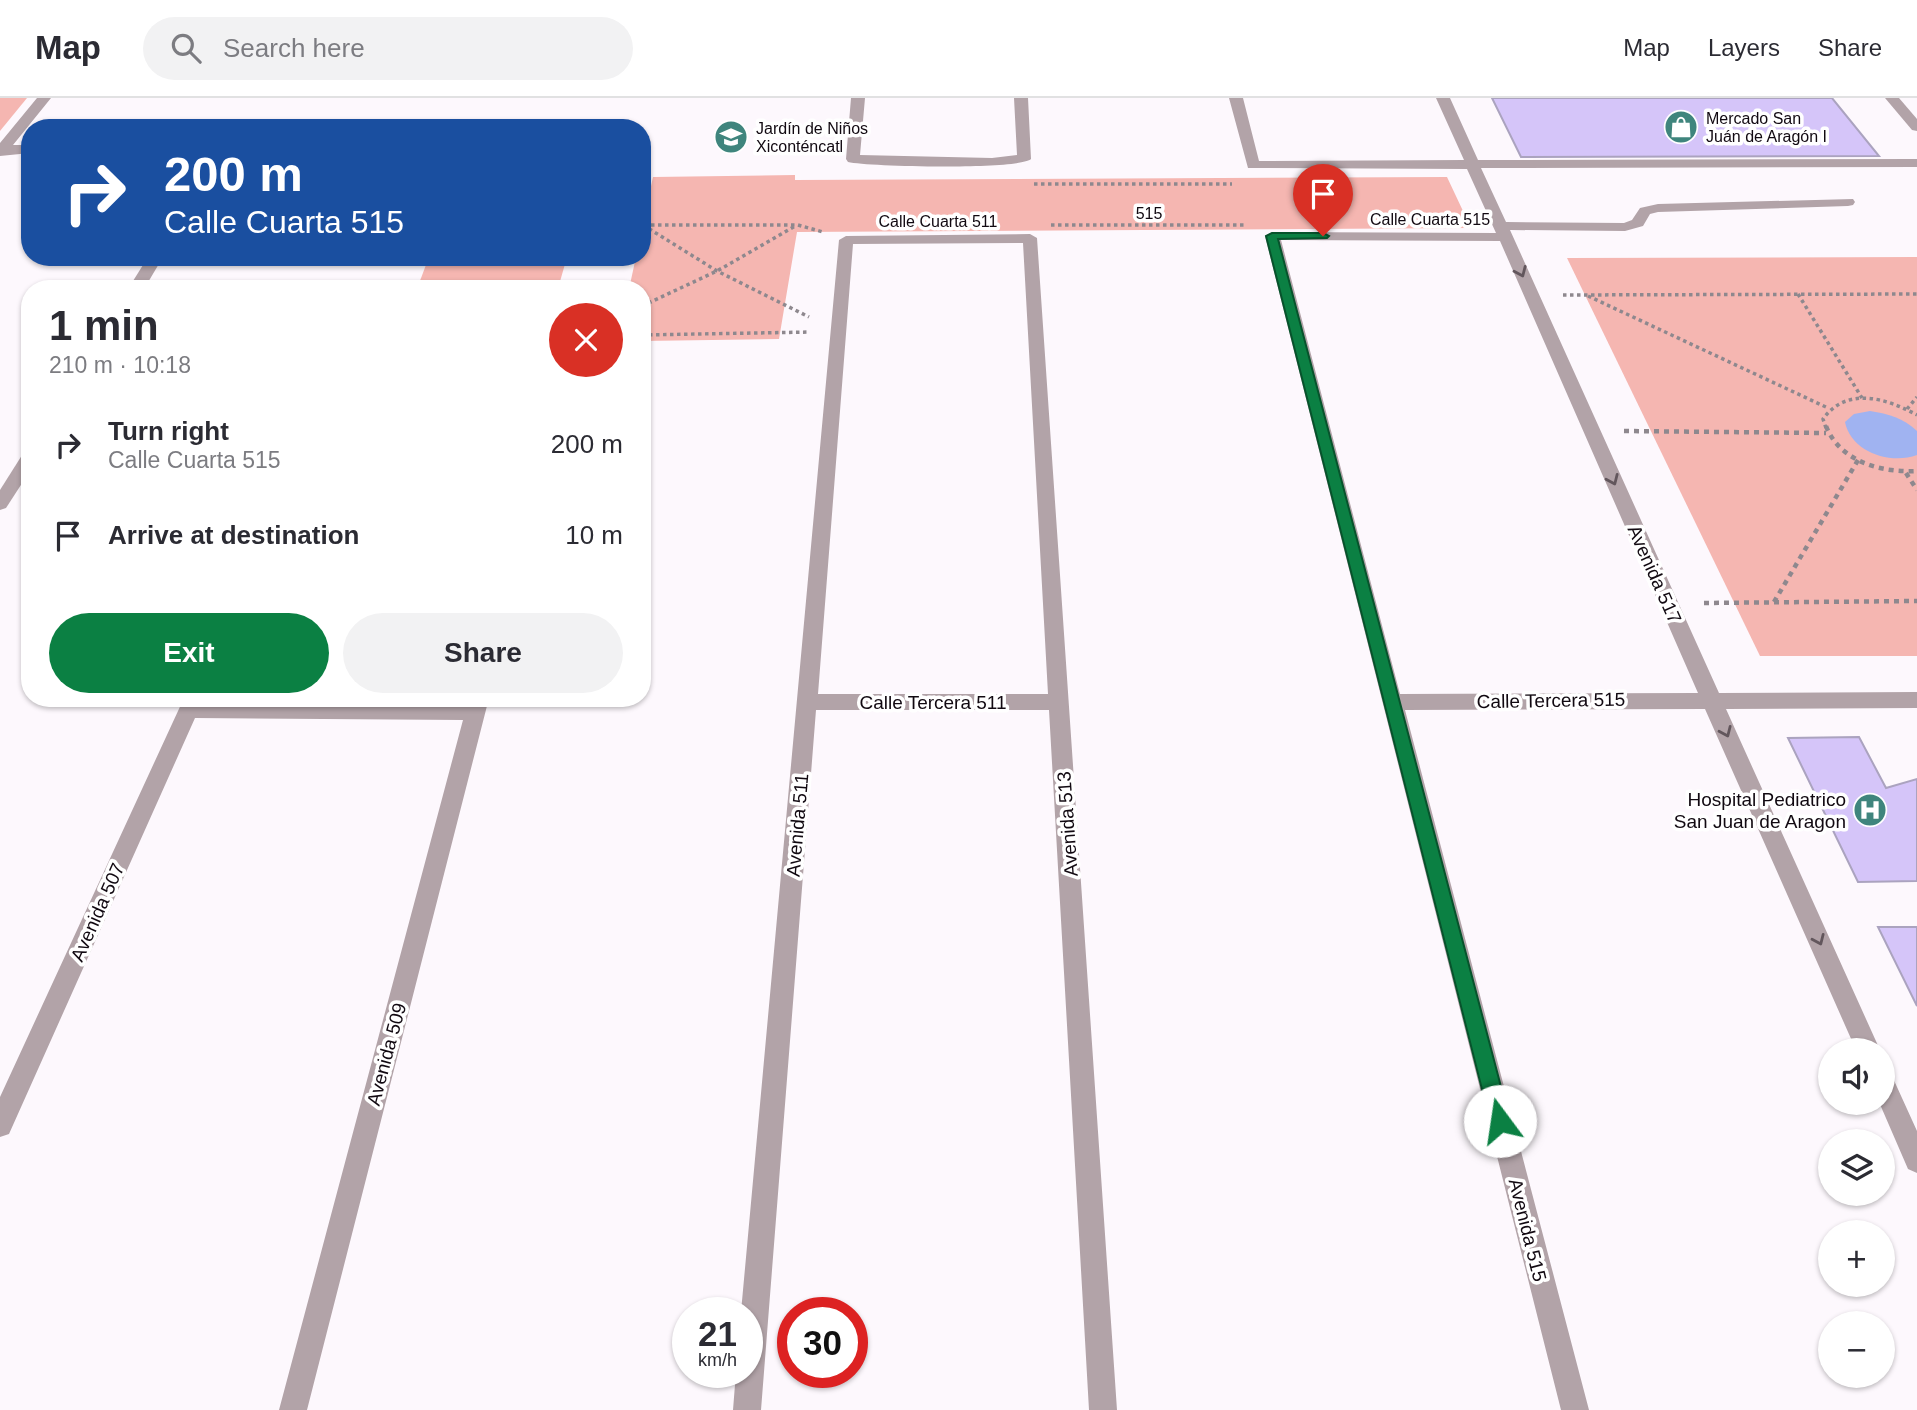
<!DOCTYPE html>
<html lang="en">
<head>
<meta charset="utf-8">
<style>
	body { margin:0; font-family:Arial,sans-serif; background:#f2f2f3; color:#2b2b33; height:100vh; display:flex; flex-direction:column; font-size:26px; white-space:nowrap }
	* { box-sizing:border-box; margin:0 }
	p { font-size:23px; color:#7c7c81 }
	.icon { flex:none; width:38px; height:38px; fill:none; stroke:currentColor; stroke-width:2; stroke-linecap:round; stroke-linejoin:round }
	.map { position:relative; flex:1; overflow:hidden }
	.details { position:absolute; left:21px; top:182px; width:630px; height:427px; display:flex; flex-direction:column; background:#fff; border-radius:28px; box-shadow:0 2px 5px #0004 }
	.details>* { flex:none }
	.top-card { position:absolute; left:21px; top:21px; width:630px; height:147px; border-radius:28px; box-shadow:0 2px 5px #0004; background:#1a4fa0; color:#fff; overflow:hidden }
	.controls { position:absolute; left:1818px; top:940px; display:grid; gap:14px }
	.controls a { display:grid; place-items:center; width:77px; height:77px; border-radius:50%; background:#fff; box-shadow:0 2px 5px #0004; font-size:35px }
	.speed { position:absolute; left:672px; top:1199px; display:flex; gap:14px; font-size:35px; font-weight:700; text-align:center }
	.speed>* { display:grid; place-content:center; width:91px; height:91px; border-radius:50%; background:#fff; box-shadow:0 2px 5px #0004; line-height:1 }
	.speed small { font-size:18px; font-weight:400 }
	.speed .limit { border:10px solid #d22; background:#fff; color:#111 }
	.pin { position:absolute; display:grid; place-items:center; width:60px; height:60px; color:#fff; margin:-72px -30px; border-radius:50% 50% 50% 0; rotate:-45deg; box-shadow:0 0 7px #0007 }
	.pin .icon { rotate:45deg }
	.me { position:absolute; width:77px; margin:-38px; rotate:346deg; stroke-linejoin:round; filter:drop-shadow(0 0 5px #0008) }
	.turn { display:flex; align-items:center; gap:24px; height:147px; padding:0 28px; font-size:32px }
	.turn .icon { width:91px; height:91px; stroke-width:2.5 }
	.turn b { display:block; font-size:49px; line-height:60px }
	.round { display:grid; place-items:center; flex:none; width:74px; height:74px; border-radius:37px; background:#f2f2f3 }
	.head { display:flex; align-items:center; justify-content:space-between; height:119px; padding:0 28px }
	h1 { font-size:42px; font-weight:600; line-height:52px }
	.cta { display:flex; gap:14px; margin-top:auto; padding:14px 28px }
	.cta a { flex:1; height:80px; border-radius:42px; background:#0b8043; color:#fff; font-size:28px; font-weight:600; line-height:80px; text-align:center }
	.cta a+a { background:#f2f2f3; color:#2b2b33 }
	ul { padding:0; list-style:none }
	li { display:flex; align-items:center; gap:21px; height:91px; padding:0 28px }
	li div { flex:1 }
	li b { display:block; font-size:26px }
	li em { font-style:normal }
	header { display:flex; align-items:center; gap:42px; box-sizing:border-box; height:98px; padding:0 35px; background:#fff; border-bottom:2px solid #e1e1e2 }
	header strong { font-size:33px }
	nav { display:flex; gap:38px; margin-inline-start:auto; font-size:24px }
	.search { width:490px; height:63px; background:#f2f2f3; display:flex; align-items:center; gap:18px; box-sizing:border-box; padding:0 24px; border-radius:38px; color:#7c7c81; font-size:26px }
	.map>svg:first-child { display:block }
	.green { fill:#f5b6b1 }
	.water { fill:#a0b3f1 }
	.building { fill:#d5c5f9; stroke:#aba3bf; stroke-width:2 }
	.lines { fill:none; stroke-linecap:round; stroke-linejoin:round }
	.path-far1 { stroke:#8e888e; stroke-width:3.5; stroke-dasharray:3.5 3.5; stroke-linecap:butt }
	.path { stroke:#8e888e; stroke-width:4.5; stroke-dasharray:5 5; stroke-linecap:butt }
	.minor { fill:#b2a3a8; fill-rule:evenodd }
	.oneway { stroke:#62565c }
	.route { fill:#0b8043; stroke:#07532c; stroke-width:2 }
	.labels { text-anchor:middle; stroke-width:7; stroke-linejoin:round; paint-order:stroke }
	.far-poi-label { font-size:16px; fill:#110911; stroke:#fff; text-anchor:start }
	.far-street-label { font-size:16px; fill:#110911; stroke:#fff }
	.street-label { font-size:19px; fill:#110911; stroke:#fff }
	.poi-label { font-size:19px; fill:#110911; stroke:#fff; text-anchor:end }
</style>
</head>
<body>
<header>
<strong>Map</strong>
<div class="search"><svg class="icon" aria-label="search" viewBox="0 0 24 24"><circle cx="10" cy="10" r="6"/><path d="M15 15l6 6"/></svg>Search here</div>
<nav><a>Map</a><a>Layers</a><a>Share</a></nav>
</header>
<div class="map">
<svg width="1917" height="1312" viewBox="0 0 1917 1312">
	<rect width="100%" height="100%" fill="#fdf8fd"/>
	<g class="green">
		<path d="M0,0H27L0,33Z"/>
		<path d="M795,77V82L1447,79L1471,130L797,134L779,241L642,243V191H629L636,159H642V129L653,79Z"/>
		<path d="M429,159H567L559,187L418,188Z"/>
		<path d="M1917,159V558H1760L1567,160Z"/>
	</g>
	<path class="water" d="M1870,313C1889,316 1903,320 1917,333V357C1890,367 1851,354 1845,324L1854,316Z"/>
	<g class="building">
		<path d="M1492,0H1832L1879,58L1521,59Z"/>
		<path d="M1859,639L1886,690L1917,681V783L1858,784L1788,640Z"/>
		<path d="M1878,829H1917V908Z"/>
	</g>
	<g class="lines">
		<g class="path-far1">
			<path d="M1034,86H1232"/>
			<path d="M643,127L717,173L809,219"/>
			<path d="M644,127H798L823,134"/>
			<path d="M1051,127H1245"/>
			<path d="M1798,196L1862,300"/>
			<path d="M1563,197L1917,196"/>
			<path d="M1588,198L1828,310"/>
			<path d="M642,208L717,173L797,127"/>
			<path d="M642,237L810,234"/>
			<path d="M1907,311L1917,299"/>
			<path d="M1826,330L1823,321C1847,288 1886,300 1917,317"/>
		</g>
		<g class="path">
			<path d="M1826,328C1840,364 1882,375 1917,373"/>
			<path d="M1624,333L1826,335"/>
			<path d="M1906,375L1917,392"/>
			<path d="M1774,504L1858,362"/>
			<path d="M1704,505L1917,503"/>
		</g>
		<g class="minor">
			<path d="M37,0H51L13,47H30V55L0,58V45Z"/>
			<path d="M851,0H865L860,57L992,60L1017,57L1014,0H1028L1031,61C1019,72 870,69 848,64L846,61Z"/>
			<path d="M1229,0H1243L1259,63L1464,62L1436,0H1450L1478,62L1917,61V69L1481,70L1506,124L1624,125L1632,122L1640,110L1658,106L1853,101L1855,104L1853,107L1848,108L1658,114L1650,116L1643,128L1625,133L1510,132L1719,595L1917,594V610L1726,611L1880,952H1856L1705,611L1405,612L1589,1312H1561L1265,138L1272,134L1496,135L1467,71L1248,70ZM1281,142L1500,143L1698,595L1400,596Z"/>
			<path d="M1885,0H1899L1917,21V33L1912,32Z"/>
			<path d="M1030,136L1037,140L1117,1312H1089L1049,612H816L761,1312H733L736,1274H747V1214H741L839,142L846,138ZM1023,145L1048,596H818L853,146Z"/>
			<path d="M148,159H163L144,191H128Z"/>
			<path d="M30,352V373L6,410L0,412V392L24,354Z"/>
			<path d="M184,600H204L202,604L467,606L469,600H489L307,1312H279L463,622L195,620L9,1036L0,1039V999Z"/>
			<path d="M1883,974L1892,978L1917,1033V1075L1908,1071L1879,1004H1883Z"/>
		</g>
	</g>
	<defs><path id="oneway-chevron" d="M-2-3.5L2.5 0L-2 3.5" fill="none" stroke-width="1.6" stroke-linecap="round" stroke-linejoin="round" transform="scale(1.75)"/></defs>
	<g class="oneway">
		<use href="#oneway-chevron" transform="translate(1521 174) rotate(66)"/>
		<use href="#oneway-chevron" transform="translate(1613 382) rotate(66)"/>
		<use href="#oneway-chevron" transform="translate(1726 634) rotate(66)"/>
		<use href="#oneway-chevron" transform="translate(1819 842) rotate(66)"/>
	</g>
	<path class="route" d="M1323,135L1329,138L1327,140L1278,141L1510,1023L1507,1030L1500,1033L1493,1030L1490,1023L1266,138L1272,135Z"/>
	<defs>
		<symbol id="shop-disc" viewBox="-11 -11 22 22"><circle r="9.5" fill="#3f857d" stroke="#fff"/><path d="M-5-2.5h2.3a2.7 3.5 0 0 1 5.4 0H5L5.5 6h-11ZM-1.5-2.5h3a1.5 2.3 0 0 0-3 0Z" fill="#fff"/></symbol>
		<symbol id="school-disc" viewBox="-11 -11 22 22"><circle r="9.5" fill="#3f857d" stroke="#fff"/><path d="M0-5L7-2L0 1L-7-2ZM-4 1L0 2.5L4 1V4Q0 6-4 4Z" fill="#fff"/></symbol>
		<symbol id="hospital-disc" viewBox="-11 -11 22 22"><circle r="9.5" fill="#3f857d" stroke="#fff"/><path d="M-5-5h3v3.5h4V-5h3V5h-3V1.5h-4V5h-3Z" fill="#fff"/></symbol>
	</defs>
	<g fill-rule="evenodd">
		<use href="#shop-disc" x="1662" y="10" width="38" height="38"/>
		<use href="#school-disc" x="712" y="20" width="38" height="38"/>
		<use href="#hospital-disc" x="1851" y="693" width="38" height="38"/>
	</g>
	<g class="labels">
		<g class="far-poi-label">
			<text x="1706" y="26">Mercado San<tspan x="1706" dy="18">Juán de Aragón I</tspan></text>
			<text x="756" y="36">Jardín de Niños<tspan x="756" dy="18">Xiconténcatl</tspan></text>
		</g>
		<g class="far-street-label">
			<text x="1149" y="121">515</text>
			<text x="1430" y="127">Calle Cuarta 515</text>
			<text x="938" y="129">Calle Cuarta 511</text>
		</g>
		<g class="street-label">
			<text transform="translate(1655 476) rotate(66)" y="7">Avenida 517</text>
			<text transform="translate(1551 602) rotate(-1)" y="7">Calle Tercera 515</text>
			<text x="933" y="611">Calle Tercera 511</text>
			<text transform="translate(1067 726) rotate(-94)" y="7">Avenida 513</text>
			<text transform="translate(797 727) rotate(-85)" y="7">Avenida 511</text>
			<text transform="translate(97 814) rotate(-66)" y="7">Avenida 507</text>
			<text transform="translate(386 956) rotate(-75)" y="7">Avenida 509</text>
			<text transform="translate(1528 1132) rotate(76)" y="7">Avenida 515</text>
		</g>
		<g class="poi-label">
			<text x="1846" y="708">Hospital Pediatrico<tspan x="1846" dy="22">San Juan de Aragon</tspan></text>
		</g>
	</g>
</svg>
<div class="controls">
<a><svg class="icon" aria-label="sound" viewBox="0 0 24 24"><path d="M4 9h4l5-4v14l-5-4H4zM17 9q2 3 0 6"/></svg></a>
<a><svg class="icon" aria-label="layers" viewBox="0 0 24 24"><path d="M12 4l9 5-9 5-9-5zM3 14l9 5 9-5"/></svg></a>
<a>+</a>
<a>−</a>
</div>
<div class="speed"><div>21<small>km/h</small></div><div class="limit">30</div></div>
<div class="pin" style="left:1323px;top:138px;background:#d93025"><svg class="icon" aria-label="arrive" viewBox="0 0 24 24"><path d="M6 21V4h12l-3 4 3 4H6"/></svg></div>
<svg class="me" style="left:1500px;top:1023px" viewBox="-20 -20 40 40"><circle r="19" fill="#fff"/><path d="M0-13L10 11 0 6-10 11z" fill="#0b8043"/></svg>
<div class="top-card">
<div class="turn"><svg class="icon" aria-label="right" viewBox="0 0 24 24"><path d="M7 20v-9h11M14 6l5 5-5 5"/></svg><div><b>200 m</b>Calle Cuarta 515</div></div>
</div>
<section class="details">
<div class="head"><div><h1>1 min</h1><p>210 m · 10:18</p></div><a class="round" style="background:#d93025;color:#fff"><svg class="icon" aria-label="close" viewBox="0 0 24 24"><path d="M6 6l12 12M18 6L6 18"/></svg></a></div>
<ul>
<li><svg class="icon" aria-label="right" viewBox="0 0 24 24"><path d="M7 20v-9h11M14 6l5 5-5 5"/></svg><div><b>Turn right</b><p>Calle Cuarta 515</p></div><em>200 m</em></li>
<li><svg class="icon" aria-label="arrive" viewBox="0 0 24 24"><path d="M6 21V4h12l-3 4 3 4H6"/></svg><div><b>Arrive at destination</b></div><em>10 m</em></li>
</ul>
<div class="cta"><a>Exit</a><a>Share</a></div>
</section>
</div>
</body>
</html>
